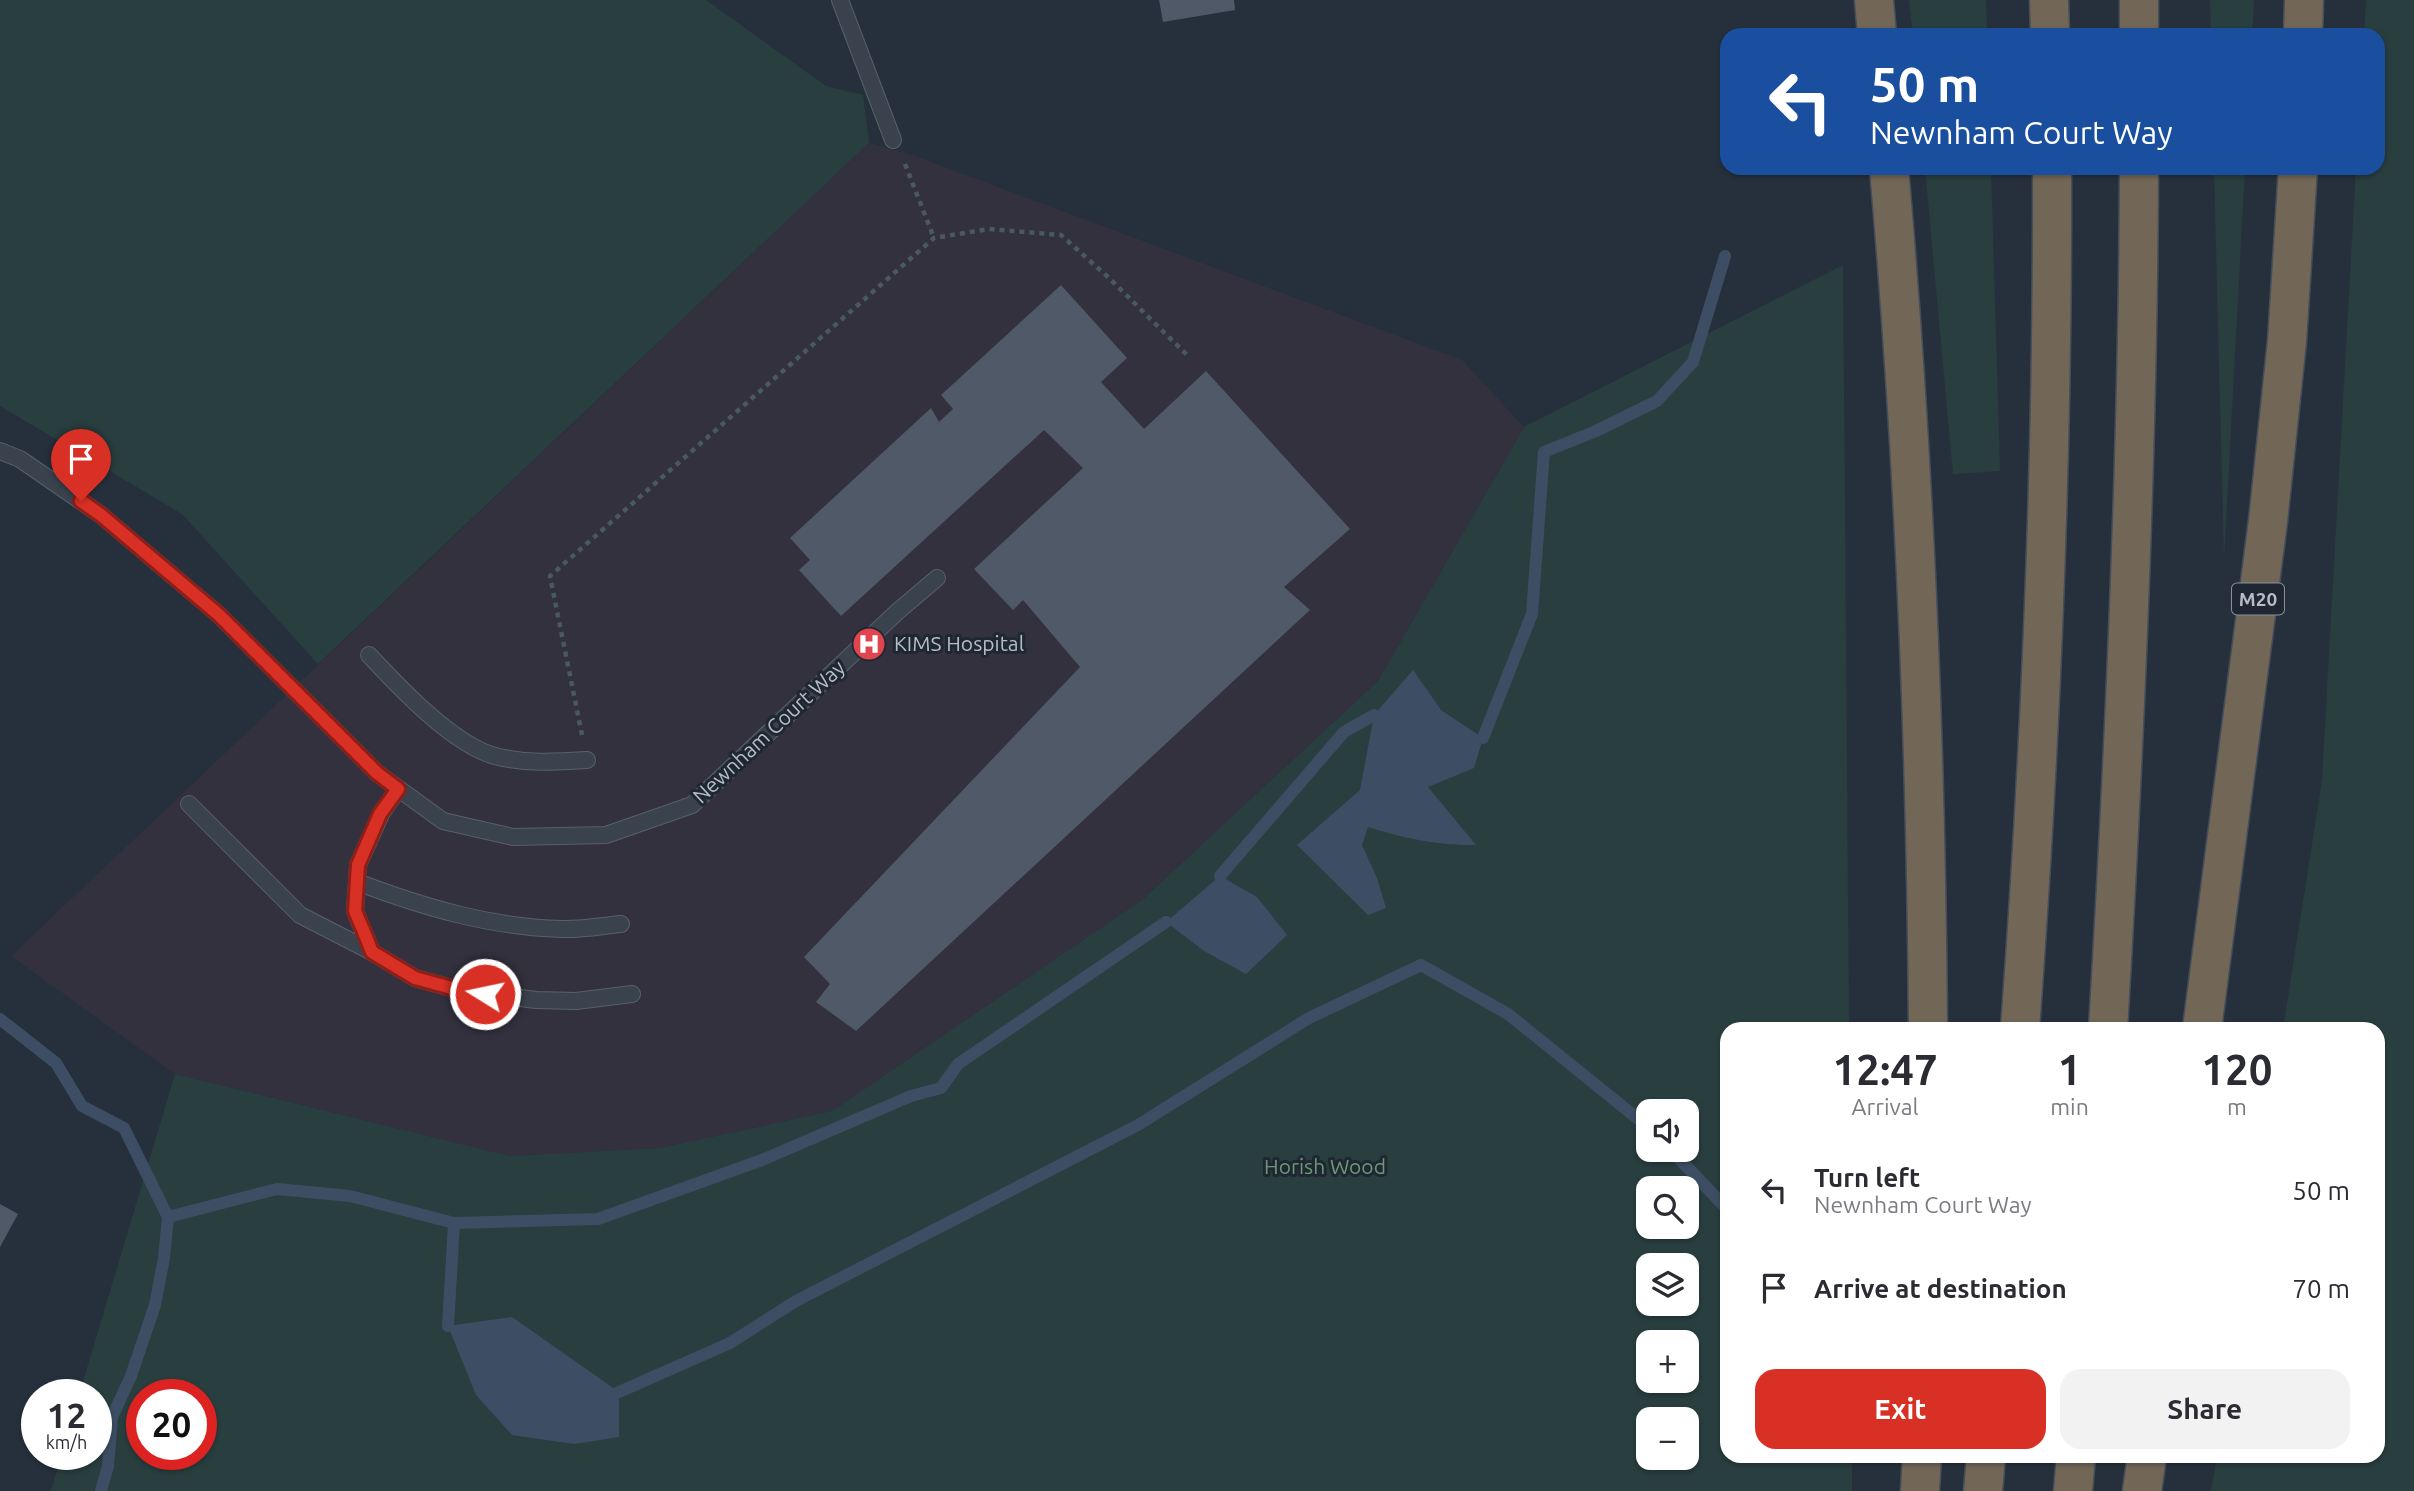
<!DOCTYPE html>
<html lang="en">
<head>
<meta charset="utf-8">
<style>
	body { margin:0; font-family:Ubuntu,sans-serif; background:#f2f2f3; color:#2b2b33; height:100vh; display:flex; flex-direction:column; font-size:26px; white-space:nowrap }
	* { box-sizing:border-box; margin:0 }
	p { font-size:23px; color:#7c7c81 }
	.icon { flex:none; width:38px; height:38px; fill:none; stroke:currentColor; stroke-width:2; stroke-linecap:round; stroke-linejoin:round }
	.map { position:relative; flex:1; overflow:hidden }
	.side { position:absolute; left:1720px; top:1022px; width:665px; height:441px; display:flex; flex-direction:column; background:#fff; border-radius:21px; box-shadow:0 2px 5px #0004 }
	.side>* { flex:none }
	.guide { position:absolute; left:1720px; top:28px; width:665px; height:147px; border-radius:21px; box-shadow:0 2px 5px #0004; background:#1a4fa0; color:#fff; overflow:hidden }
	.buttons { position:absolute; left:1636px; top:1099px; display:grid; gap:14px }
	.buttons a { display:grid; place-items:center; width:63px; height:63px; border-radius:14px; background:#fff; box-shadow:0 2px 5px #0004; font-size:35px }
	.speed { position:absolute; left:21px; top:1379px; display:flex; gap:14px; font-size:35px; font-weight:700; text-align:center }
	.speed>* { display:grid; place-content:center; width:91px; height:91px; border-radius:50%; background:#fff; box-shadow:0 2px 5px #0004; line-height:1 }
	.speed small { font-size:18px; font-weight:400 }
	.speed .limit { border:10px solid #d22; background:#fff; color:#111 }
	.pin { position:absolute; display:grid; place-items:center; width:60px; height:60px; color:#fff; margin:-72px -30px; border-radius:50% 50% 50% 0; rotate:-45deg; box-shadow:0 0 7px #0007 }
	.pin .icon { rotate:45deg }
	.me { position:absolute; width:77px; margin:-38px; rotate:280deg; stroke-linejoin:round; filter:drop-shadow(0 0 5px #0008) }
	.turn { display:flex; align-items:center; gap:24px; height:147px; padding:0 35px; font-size:32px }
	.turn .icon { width:91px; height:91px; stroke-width:2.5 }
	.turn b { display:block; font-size:49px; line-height:60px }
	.eta { display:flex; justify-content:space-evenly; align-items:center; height:119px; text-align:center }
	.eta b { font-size:42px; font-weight:600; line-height:49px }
	.button { display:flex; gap:14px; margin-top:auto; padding:14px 35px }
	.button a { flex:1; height:80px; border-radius:21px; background:#d93025; color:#fff; font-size:28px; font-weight:600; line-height:80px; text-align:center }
	.button a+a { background:#f2f2f3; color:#2b2b33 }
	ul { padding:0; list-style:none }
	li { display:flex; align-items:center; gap:21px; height:98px; padding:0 35px }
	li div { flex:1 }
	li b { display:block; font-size:26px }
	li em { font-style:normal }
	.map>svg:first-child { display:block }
	.medical { fill:#33313e }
	.green { fill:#293e3f; fill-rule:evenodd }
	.water { fill:#3d4e64 }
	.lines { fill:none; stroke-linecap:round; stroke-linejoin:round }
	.stream { stroke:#3d4e64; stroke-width:12 }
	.building { fill:#4f5967 }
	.service-casing { stroke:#58606b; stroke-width:18 }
	.motorway-casing { stroke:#454d58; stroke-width:41 }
	.path { stroke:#485a5d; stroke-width:4.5; stroke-dasharray:5 5; stroke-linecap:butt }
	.service { stroke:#3a424d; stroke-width:16 }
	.motorway { stroke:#726757; stroke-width:38 }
	.route-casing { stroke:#8d1f18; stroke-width:18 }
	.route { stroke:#d93025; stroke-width:12 }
	.labels { text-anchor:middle; stroke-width:6; stroke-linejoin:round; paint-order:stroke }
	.shield { fill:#1f2732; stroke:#89909b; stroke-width:2 }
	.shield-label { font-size:19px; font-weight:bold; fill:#b6bdc8 }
	.poi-label { font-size:21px; fill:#b6bdc8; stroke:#1f2732; text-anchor:start }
	.street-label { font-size:21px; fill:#b6bdc8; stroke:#1f2732 }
	.park-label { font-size:21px; fill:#6e9777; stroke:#1f2732 }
</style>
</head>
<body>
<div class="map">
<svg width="2414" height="1491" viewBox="0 0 2414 1491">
	<rect width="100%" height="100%" fill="#26303c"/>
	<path class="medical" d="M869,143L915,156L1462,360L1524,427L1378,681L1142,900L832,1111L660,1148L510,1156L175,1074L11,956Z"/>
	<g class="green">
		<path d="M0,0H706L826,86L863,95L869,143L318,664L182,514L0,406Z"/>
		<path d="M1909,0H1986L1987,35H1913Z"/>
		<path d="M2210,0H2254L2252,35H2211Z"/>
		<path d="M2366,0H2414V1491H2211L2217,1456H2378V1029H2283L2322,780L2356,168H2378V35H2364Z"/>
		<path d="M1925,168H1991L2000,471L1953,474Z"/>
		<path d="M2214,168H2245L2224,559Z"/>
		<path d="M1843,265L1849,1029H1727V1456H1852V1491H51L62,1454H96V1395H79L175,1074L510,1156L660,1148L832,1111L1142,900L1378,681L1524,427ZM1648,1111H1687V1150H1648ZM1648,1188H1687V1227H1648ZM1648,1265H1687V1304H1648ZM1648,1342H1687V1381H1648ZM142,1395H201V1454H142ZM1648,1419H1687V1458H1648Z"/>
	</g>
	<g class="water">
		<path d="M1413,670L1441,710L1483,738L1474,768L1428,787L1476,845C1435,845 1407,839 1368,827L1362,845L1377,878L1386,908L1368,915L1297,845L1360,790L1374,715Z"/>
		<path d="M1220,876L1257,897L1287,935L1246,974L1204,951L1166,922Z"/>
		<path d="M512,1317L619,1392V1437L574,1444L512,1435L476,1395L448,1326Z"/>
	</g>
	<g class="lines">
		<g class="stream">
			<path d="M1483,738L1532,614L1544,452L1596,431L1657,401L1693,362L1725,256"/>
			<path d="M1220,876L1344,732L1374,715"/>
			<path d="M0,1019L56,1063L82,1106L124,1128L168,1217L164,1258L155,1305L131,1376L112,1417L108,1466L101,1491"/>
			<path d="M1671,1150L1727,1209"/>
			<path d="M168,1217L277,1189L350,1196L454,1223L598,1219L762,1160L911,1096L941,1088L958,1064L1166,922"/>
			<path d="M448,1326L454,1223"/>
			<path d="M619,1392L730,1343L796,1301L1138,1125L1309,1018L1421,965L1508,1014L1648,1127"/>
		</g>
	</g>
	<g class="building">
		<path d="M1159,0H1234L1235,10L1163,22Z"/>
		<path d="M1061,285L1127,358L1101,382L1144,429L1206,371L1350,529L1284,587L1310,610L856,1031L816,1002L830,984L804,957L1080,667L1023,600L1013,610L974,569L1083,468L1044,430L841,616L799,570L810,560L790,538L931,408L939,422L953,409L941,395Z"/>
		<path d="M0,1204L18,1214L0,1247Z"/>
	</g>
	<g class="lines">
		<defs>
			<g id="service">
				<path d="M840,0L893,140"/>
				<path d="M0,451L20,459L101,515L219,615L377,773L443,821L513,837L606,835L692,805L897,612L937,578"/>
				<path d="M369,655C399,687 453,745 495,756C526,764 556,762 587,760"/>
				<path d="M398,789L381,814L358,865L355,911L372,952L415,978L459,990L536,1000L576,1001L632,994"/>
				<path d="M189,804L300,915L372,952"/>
				<path d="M357,882C423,907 490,927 561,929C581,930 601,926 621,924"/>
			</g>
			<g id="motorway">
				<path d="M1874,0L1877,35"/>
				<path d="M2049,0L2050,35"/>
				<path d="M2139,0V35"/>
				<path d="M2303,35L2304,0"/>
				<path d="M1889,168C1914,455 1926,741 1928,1029"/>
				<path d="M2020,1029C2041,743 2053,455 2052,168"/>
				<path d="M2108,1029C2125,742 2138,455 2139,168"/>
				<path d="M2202,1029L2268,521L2287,341L2298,168"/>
				<path d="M1920,1491L1922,1456"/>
				<path d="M1983,1491L1986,1456"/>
				<path d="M2073,1491L2076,1456"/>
				<path d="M2142,1491L2147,1456"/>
			</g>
		</defs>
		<use href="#service" class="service-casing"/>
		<use href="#motorway" class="motorway-casing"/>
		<g class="path">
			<path d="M905,164L934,238"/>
			<path d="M582,735L550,576L934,238L989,229L1061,235L1108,277L1189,357"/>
		</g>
		<use href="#service" class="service"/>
		<use href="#motorway" class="motorway"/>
	</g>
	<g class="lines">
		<defs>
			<path id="route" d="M81,501L101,515L219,615L377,773L398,789L380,814L358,865L355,911L364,932L372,952L415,978L459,990L485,994"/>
		</defs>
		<use href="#route" class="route-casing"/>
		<use href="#route" class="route"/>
	</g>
	<defs>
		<symbol id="hospital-disc" viewBox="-11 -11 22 22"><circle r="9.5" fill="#e0444e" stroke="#1f2732"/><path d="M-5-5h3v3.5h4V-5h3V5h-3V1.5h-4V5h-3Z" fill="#fff"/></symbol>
	</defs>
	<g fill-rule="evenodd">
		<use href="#hospital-disc" x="850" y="625" width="38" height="38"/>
	</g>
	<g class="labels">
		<rect class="shield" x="2232" y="583.5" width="52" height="31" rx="5"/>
		<g class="shield-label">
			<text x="2258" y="606">M20</text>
		</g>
		<g class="poi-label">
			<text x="894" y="651">KIMS Hospital</text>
		</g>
		<g class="street-label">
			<text transform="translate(769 732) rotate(-43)" y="7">Newnham Court Way</text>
		</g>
		<g class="park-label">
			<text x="1325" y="1174">Horish Wood</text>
		</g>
	</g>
</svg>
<div class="buttons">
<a><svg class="icon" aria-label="sound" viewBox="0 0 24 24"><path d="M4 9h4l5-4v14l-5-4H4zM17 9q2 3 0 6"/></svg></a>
<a><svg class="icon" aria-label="search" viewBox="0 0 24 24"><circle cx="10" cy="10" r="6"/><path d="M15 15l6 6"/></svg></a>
<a><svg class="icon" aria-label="layers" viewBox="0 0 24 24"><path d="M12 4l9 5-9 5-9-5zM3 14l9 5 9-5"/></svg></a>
<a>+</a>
<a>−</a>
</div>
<div class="speed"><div>12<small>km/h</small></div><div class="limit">20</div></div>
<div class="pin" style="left:81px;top:501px;background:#d93025"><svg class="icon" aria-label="arrive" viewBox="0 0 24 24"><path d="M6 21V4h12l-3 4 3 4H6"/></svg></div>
<svg class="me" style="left:485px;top:994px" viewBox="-20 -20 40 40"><circle r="17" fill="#d93025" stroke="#fff" stroke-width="3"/><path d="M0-11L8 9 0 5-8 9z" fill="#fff"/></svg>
<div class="guide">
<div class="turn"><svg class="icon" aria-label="left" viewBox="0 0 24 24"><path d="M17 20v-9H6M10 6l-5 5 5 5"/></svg><div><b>50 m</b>Newnham Court Way</div></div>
</div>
<section class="side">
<div class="eta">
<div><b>12:47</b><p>Arrival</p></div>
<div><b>1</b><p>min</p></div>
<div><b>120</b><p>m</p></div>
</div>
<ul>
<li><svg class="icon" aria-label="left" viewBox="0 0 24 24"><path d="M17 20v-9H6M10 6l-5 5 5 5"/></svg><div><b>Turn left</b><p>Newnham Court Way</p></div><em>50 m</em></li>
<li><svg class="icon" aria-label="arrive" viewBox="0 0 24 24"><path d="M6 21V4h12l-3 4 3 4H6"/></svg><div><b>Arrive at destination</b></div><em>70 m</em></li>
</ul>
<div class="button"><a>Exit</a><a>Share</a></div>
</section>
</div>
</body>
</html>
